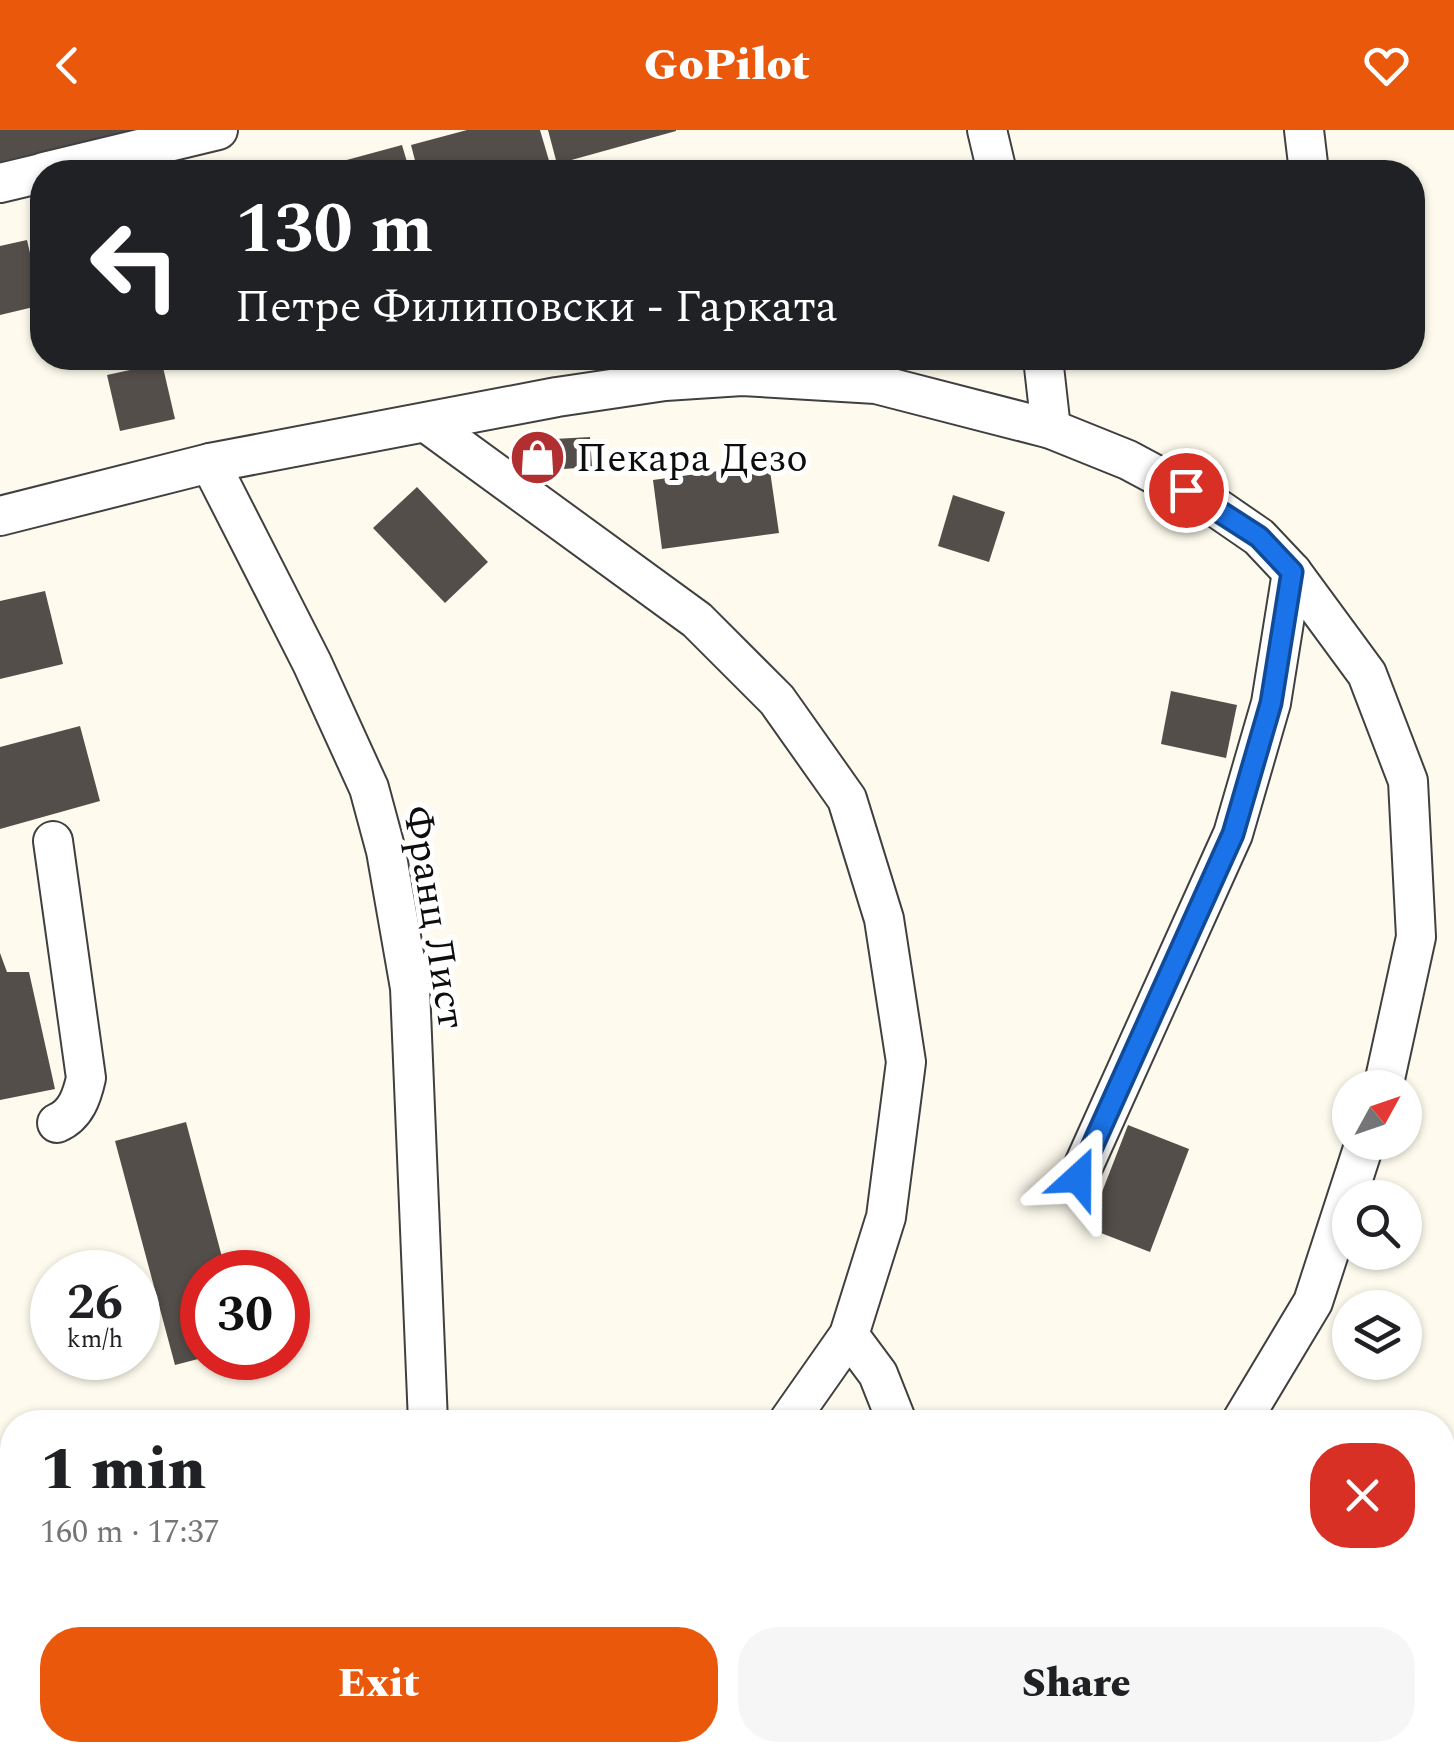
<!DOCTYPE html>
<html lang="en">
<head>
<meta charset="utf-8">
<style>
	body { margin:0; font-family:Spectral,serif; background:#f6f6f6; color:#202124; height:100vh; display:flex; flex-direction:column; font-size:38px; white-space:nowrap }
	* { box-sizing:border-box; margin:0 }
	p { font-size:32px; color:#757577 }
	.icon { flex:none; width:55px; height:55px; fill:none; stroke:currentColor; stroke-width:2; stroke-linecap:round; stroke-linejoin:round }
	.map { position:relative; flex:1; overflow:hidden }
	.panel { position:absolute; left:0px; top:1280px; width:1455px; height:352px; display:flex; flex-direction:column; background:#fff; border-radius:40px 40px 0 0; box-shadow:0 2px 8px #0004 }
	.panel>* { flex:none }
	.banner { position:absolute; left:30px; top:30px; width:1395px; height:210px; border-radius:40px; box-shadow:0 2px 8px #0004; background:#202124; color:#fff; overflow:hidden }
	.needle { width:65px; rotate:50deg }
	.tools { position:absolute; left:1332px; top:940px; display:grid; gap:20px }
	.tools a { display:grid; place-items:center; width:90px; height:90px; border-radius:50%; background:#fff; box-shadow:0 2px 8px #0004; font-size:50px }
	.speed { position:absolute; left:30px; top:1120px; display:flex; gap:20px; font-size:50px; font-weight:700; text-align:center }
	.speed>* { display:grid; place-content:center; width:130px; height:130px; border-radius:50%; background:#fff; box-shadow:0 2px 8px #0004; line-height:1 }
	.speed small { font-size:25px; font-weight:400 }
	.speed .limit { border:15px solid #d22; background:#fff; color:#111 }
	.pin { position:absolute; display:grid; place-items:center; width:85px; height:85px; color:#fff; margin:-42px; border:5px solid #fff; border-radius:50%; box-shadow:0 2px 10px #0007 }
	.me { position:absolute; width:110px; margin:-55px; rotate:24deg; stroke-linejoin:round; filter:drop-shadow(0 0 8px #0008) }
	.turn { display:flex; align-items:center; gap:35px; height:210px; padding:0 40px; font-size:45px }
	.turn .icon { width:130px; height:130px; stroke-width:2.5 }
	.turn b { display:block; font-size:70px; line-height:85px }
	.round { display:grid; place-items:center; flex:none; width:105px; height:105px; border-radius:40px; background:#f6f6f6 }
	.overview { display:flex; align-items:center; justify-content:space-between; height:170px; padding:0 40px }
	h1 { font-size:60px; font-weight:800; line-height:75px }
	.primary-button { display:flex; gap:20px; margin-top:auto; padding:20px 40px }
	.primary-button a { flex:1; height:115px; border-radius:40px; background:#ea580c; color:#fff; font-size:40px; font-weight:800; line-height:115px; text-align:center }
	.primary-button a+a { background:#f6f6f6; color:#202124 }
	header { display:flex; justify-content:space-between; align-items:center; height:130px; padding:0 40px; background:#ea580c; color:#fff; font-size:45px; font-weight:800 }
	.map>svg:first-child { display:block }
	.building { fill:#544e4a }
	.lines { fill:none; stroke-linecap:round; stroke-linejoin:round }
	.minor-casing { stroke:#404040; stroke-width:42 }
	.major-casing { stroke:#1e1e1e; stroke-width:52 }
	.minor { stroke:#fff; stroke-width:38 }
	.major { stroke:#eed36d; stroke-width:48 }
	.route-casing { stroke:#114b97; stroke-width:25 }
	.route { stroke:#1a73e8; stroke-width:18 }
	.labels { text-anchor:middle; stroke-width:10; stroke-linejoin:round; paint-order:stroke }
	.poi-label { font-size:40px; fill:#0d0d0d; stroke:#fff; text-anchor:start }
	.street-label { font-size:40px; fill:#0d0d0d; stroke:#fff }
</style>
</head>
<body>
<header><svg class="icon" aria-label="back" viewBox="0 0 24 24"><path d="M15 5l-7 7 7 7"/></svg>GoPilot<svg class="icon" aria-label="heart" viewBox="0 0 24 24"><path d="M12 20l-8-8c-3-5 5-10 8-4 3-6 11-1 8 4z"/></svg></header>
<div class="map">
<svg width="1454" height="1631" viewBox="0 0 1454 1631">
	<rect width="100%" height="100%" fill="#fefbee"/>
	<g class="building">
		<path d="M0,0H148L0,37Z"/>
		<path d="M467,0H540L550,34L519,42H418L411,15Z"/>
		<path d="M548,0H676V1L557,34Z"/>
		<path d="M402,15L410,42H306V41Z"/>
		<path d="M27,110L42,175L0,185V116Z"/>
		<path d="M162,233L175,289L120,301L107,245Z"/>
		<path d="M590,307L592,337L520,342L518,311Z"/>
		<path d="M769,334L779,403L662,419L653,350Z"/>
		<path d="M417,357L488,432L445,473L373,398Z"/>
		<path d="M953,365L1005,382L989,432L938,416Z"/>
		<path d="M45,461L63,534L0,549V471Z"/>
		<path d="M1171,561L1237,575L1226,628L1161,614Z"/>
		<path d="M80,596L100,671L0,699V617Z"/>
		<path d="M0,823L7,842H29L55,959L0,970Z"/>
		<path d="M186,992L226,1142H202V1228L175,1235L115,1011Z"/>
		<path d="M1128,995L1189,1019L1150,1122L1088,1098Z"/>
		<path d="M503,1620H532L534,1631H460L459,1627Z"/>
	</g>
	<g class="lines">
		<defs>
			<g id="minor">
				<path d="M987,0L997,42"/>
				<path d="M1304,0L1309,42"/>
				<path d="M44,42L218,0"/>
				<path d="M0,53L42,43"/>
				<path d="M1043,228L1051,299"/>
				<path d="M428,294L697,490L777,570L847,669L884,789L906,932L886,1087L849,1205L788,1292"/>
				<path d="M210,333L312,533L369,658L386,721L410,858L428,1292"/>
				<path d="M0,386L210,333L557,267L665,251L742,246L876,254L1051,299L1128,330L1214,376L1259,407L1292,442L1367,544L1408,651L1416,807L1383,958"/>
				<path d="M53,711L86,948C82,966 76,985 57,993"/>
				<path d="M1078,1048L1233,704L1271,573L1292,442"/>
				<path d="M849,1205L878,1244L897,1292"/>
				<path d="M1241,1292L1313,1172L1365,1012"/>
				<path d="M0,1537L12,1545"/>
				<path d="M438,1620L441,1631"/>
				<path d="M347,1631L381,1620"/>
				<path d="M1039,1631L1046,1620"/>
			</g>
			<g id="major">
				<path d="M0,1462L12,1501"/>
				<path d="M57,1620L61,1631"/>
			</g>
		</defs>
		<use href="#minor" class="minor-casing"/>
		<use href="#major" class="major-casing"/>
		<use href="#minor" class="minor"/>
		<use href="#major" class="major"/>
	</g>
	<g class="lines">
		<defs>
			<path id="route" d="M1078,1048L1233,704L1271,573L1292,442L1259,407L1186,360"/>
		</defs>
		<use href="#route" class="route-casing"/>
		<use href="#route" class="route"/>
	</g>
	<defs>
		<symbol id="shop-disc" viewBox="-11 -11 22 22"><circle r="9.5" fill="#b22f31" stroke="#fff"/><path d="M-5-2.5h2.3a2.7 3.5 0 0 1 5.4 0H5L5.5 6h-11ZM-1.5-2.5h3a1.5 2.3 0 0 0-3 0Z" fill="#fff"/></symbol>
	</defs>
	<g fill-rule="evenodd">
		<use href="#shop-disc" x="506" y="296" width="63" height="63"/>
	</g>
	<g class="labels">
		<g class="poi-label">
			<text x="576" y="341">Пекара Дезо</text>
		</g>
		<g class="street-label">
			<text transform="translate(436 787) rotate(81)" y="14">Франц Лист</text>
		</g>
	</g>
</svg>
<div class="tools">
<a><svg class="needle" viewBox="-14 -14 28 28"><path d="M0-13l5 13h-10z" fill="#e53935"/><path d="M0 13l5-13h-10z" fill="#757577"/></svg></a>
<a><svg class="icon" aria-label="search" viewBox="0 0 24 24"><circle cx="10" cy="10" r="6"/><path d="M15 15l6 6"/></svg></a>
<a><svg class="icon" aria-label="layers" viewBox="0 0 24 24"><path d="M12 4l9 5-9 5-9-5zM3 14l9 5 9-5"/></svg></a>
</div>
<div class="speed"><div>26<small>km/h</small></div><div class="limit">30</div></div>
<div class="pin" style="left:1186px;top:360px;background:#d93025"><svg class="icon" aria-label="arrive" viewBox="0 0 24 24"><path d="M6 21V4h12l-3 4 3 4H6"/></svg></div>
<svg class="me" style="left:1078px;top:1048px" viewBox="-20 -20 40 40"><path d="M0-17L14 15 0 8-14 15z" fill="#1a73e8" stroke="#fff" stroke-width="4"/></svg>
<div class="banner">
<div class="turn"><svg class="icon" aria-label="left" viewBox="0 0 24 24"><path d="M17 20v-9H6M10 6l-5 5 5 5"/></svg><div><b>130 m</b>Петре Филиповски - Гарката</div></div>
</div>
<section class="panel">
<div class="overview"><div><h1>1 min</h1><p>160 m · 17:37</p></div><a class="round" style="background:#d93025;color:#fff"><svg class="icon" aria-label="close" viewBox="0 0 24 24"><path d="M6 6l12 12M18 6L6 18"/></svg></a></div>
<div class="primary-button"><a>Exit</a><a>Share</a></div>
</section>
</div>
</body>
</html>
